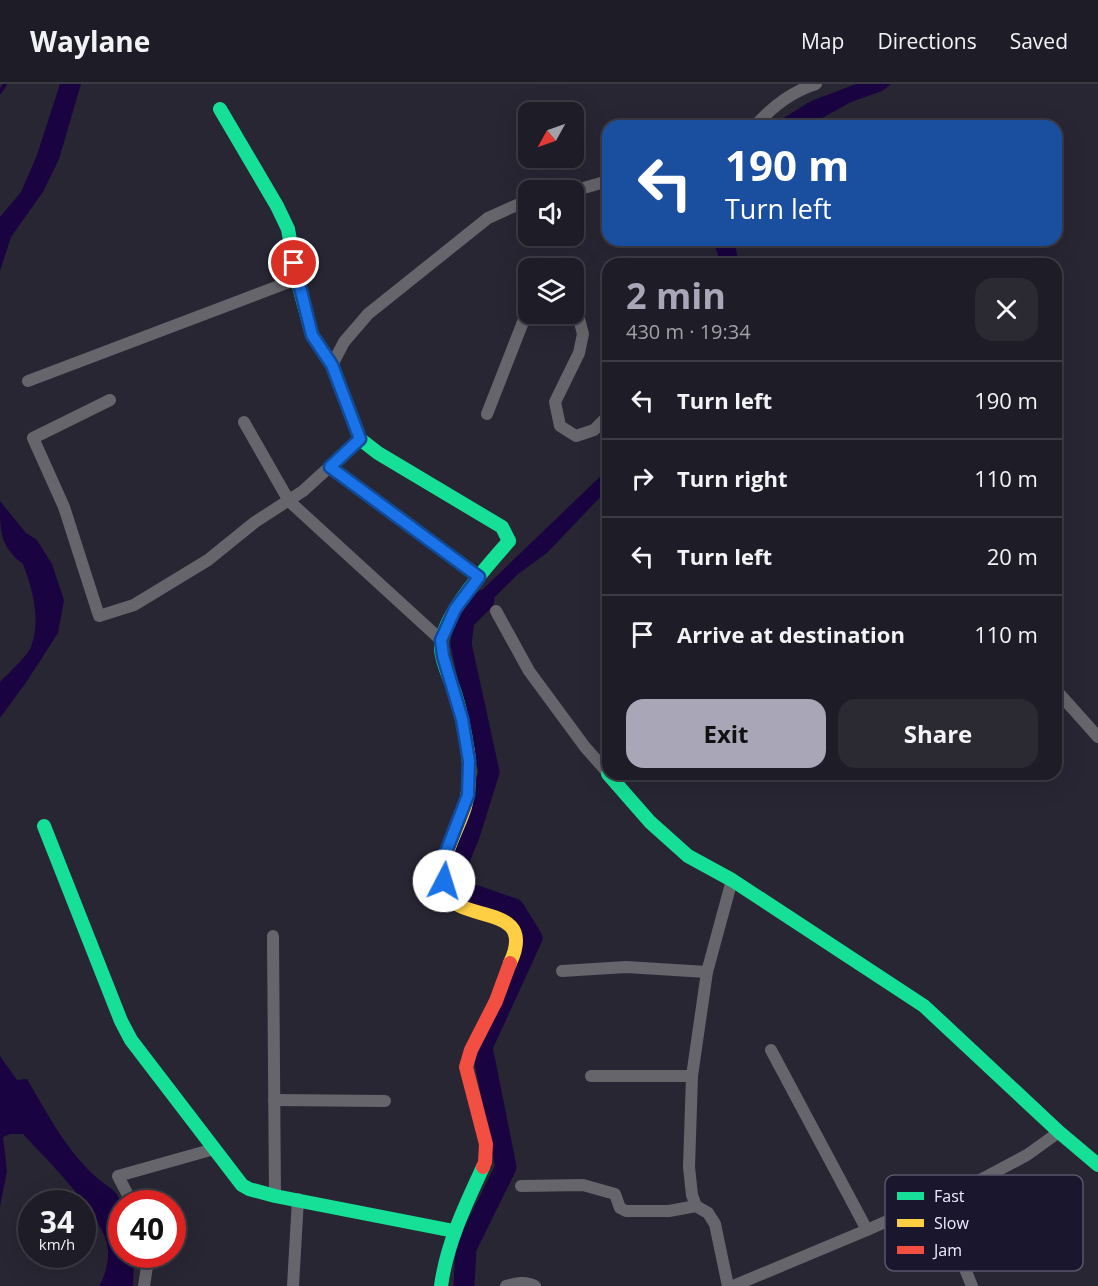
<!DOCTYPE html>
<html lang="en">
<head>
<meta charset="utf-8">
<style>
	body { margin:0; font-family:"Open Sans",sans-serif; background:#2b2932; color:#f1f3f6; height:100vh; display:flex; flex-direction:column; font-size:22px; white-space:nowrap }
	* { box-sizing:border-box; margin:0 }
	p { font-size:20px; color:#a1a1a7 }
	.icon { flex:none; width:33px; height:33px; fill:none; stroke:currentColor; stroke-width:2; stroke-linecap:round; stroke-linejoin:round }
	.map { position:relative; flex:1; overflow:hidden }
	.side { position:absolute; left:602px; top:174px; width:460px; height:522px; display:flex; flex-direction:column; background:#1e1c26; border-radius:18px; box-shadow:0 6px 24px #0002,0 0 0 2px #3c3a43 }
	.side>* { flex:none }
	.hud { position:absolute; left:602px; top:36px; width:460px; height:126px; border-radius:18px; box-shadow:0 6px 24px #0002,0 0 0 2px #3c3a43; background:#1a4fa0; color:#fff; overflow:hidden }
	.needle { width:39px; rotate:230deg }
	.buttons { position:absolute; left:518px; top:18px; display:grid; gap:12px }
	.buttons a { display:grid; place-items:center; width:66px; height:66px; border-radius:12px; background:#1e1c26; box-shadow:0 6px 24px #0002,0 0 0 2px #3c3a43; font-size:30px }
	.speed { position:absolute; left:18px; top:1106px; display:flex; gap:12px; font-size:30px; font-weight:700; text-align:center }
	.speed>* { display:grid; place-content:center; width:78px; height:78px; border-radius:50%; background:#1e1c26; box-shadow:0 6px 24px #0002,0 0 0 2px #3c3a43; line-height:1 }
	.speed small { font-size:15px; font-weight:400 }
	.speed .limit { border:9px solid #d22; background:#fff; color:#111 }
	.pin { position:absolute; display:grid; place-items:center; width:51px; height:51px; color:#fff; margin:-26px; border:3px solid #fff; border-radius:50%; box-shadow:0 2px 6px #0007 }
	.me { position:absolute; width:66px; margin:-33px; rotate:5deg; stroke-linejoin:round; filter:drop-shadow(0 0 4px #0008) }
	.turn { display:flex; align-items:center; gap:21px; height:126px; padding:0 24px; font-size:27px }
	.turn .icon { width:78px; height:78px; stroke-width:2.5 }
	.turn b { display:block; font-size:42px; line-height:51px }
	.round { display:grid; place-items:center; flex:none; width:63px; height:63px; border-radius:18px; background:#2b2932 }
	.overview { display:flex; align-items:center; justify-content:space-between; height:102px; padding:0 24px }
	h1 { font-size:36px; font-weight:700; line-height:45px; color:#a9a7b7 }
	.action { display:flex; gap:12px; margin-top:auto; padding:12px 24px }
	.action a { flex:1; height:69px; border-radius:18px; background:#a9a7b7; color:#111; font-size:24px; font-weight:700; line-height:69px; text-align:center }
	.action a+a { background:#2b2932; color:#f1f3f6 }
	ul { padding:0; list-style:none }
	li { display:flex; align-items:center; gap:18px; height:78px; padding:0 24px; border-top:2px solid #3c3a43 }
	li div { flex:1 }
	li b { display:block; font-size:22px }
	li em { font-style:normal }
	header { display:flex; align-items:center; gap:36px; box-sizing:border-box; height:84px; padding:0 30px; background:#1e1c26; border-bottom:2px solid #3c3a43 }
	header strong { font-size:28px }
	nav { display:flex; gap:33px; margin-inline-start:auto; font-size:21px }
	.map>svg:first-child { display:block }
	.water { fill:#190341 }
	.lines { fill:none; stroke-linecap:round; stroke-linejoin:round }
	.stream { stroke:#190341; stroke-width:4 }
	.river { stroke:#190341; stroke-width:21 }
	.street { stroke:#66656b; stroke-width:12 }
	.fast { stroke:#16e098; stroke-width:14 }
	.slow { stroke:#ffcf43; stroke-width:14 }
	.jam { stroke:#f24e42; stroke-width:14 }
	.route-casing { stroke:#114b97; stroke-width:15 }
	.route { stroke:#1a73e8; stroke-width:10 }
	.key { fill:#1a162e; stroke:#5a566c; stroke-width:1.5 }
	.key-label { font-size:16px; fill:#efedfe }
</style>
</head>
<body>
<header>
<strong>Waylane</strong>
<nav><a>Map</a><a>Directions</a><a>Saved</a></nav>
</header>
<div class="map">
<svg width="1098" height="1202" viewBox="0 0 1098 1202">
	<rect width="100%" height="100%" fill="#282633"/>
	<g class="water">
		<path d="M60,0H81L59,75L43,108L11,153L0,187V133L21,108L37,71Z"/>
		<path d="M856,0H891L882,7L851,18L808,42H771L811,17Z"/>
		<path d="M713,156H734L739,180H721Z"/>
		<path d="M607,386V406L547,469L518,490L475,533L464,536L465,525L480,508Z"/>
		<path d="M0,417L26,449L37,456L52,480L64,516L58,549L27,597L0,634V598C8,590 27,572 31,563C41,536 33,506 23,480C0,462 0,449 0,417Z"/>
		<path d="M0,972L17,996L27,995C47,1029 66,1066 96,1093C106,1102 117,1105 121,1119C125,1134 122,1155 122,1170H134L133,1202H99C105,1192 109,1178 108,1166C107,1134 45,1074 23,1050H10L3,1053L7,1087L0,1123Z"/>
	</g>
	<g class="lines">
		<path class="stream" d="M0,8L5,0"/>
		<path class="river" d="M464,1202L466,1164L506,1083L482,963L532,854L514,825L465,808L454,789L470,749L489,688L461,560L464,536L484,516"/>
		<g class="street">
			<path d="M755,42C771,24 793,7 816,0"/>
			<path d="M573,107L608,97"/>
			<path d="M573,228L578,231L583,250L579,269L555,318L560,342L576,352L594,346L608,332"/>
			<path d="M332,281L344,258L368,230L488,134L528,116"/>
			<path d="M28,297L297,195"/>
			<path d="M110,316L33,354L64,423L99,532L134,521L208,476L255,438L303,407L360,355"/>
			<path d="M487,330L523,238L531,230"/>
			<path d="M244,338L289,417L441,556"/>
			<path d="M330,383L479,493"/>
			<path d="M496,527L529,587L585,663L608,689"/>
			<path d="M1056,606L1098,653"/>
			<path d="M273,852L275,1112"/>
			<path d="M562,887L626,883L707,888"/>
			<path d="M771,966L867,1146"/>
			<path d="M591,992H692"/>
			<path d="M274,1016L385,1017"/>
			<path d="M521,1102L583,1101L615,1110L620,1124L626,1127H669L696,1122"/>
			<path d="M937,1116L972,1202"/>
			<path d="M132,1119L118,1092L214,1065"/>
			<path d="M144,1202L149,1170"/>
			<path d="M293,1202L298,1115"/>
			<path d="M506,1202C516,1199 525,1197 535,1202"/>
			<path d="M728,1202L715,1140L708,1129L696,1122L692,1111L689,1083L692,992L707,888L732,796"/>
			<path d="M733,1202L867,1146L982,1095L1027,1071L1059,1048"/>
		</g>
		<g class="fast">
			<path d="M220,25L277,122L288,145L297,195L312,251L332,281L360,355L378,369L502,443L509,457C489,480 439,534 441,565C442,580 450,594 455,609C461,628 465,648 468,668"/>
			<path d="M608,690L650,738L688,772L732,796L924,922L1059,1048L1098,1081"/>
			<path d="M44,742L121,937L131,956L242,1101L249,1105L275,1112L454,1147"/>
			<path d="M441,1202C447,1159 465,1122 483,1083"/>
		</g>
		<path class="slow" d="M468,668C470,686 470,705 465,723C457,750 436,777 446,807C456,841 539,817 510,879"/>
		<path class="jam" d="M483,1083L485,1078L486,1060L466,983L471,966L496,917L510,879"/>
	</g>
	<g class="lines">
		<defs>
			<path id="route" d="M294,179L312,251L332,281L360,355L330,383L479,493L455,525L441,556L443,572L462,635L469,677L468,711L446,768L444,780V797"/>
		</defs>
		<use href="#route" class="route-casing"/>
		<use href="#route" class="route"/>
	</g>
	<rect x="885" y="1091" width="198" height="96" rx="9" class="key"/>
	<rect x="897" y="1108" width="27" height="8" fill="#16e098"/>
	<rect x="897" y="1135" width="27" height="8" fill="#ffcf43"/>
	<rect x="897" y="1162" width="27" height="8" fill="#f24e42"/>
	<g class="key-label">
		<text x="934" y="1118">Fast</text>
		<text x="934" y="1145">Slow</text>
		<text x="934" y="1172">Jam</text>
	</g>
</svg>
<div class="buttons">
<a><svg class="needle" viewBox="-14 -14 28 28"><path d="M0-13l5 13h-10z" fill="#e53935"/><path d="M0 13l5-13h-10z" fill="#a1a1a7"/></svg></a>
<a><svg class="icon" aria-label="sound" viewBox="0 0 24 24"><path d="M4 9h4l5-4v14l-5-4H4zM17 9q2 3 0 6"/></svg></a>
<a><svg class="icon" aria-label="layers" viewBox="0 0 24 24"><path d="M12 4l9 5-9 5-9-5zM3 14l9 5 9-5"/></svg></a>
</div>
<div class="speed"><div>34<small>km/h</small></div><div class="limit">40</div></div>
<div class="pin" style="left:294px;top:179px;background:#d93025"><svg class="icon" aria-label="arrive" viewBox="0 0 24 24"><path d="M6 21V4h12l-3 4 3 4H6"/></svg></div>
<svg class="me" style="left:444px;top:797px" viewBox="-20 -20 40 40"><circle r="19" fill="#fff"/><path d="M0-13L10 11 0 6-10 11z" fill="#1a73e8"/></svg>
<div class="hud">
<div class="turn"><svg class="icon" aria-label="left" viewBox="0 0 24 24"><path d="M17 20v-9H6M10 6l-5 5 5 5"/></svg><div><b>190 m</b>Turn left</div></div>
</div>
<section class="side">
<div class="overview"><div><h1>2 min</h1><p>430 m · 19:34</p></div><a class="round"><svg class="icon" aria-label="close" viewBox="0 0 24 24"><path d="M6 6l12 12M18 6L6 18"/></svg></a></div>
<ul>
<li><svg class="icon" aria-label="left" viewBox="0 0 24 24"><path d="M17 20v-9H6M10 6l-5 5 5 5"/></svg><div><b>Turn left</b></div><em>190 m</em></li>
<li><svg class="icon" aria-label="right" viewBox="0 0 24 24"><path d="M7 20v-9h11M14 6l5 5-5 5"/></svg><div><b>Turn right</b></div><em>110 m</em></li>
<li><svg class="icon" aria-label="left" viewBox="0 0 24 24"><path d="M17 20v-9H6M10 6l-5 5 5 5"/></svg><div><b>Turn left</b></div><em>20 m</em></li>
<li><svg class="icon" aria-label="arrive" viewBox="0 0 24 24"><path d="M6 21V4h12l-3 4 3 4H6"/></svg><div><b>Arrive at destination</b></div><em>110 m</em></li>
</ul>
<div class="action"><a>Exit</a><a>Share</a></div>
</section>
</div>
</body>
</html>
